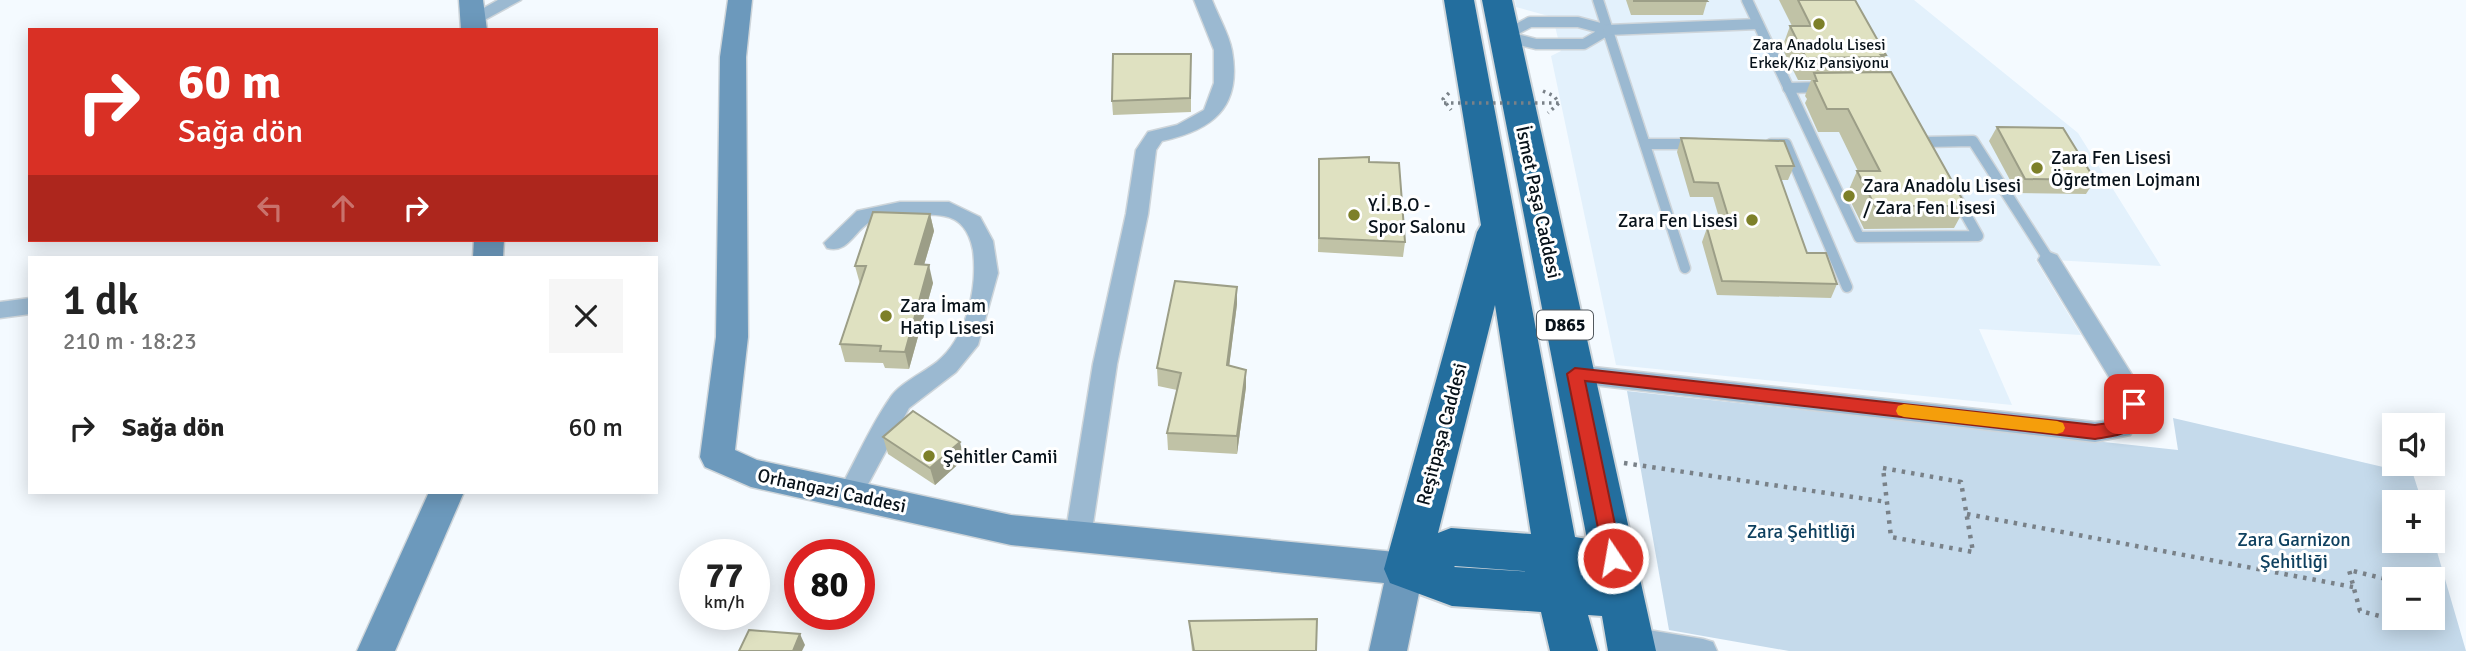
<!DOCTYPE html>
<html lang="tr">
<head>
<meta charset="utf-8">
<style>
	body { margin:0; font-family:Signika,sans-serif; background:#f6f6f6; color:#222; height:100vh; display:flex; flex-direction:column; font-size:26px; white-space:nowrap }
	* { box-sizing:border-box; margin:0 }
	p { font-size:23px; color:#767676 }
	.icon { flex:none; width:38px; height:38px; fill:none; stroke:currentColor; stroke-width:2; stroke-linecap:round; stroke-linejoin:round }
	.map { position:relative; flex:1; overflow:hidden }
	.drawer { position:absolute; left:28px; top:256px; width:630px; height:238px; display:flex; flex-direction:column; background:#fff; border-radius:0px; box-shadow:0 4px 18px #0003 }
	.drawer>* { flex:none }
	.top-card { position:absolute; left:28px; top:28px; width:630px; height:214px; border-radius:0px; box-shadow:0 4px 18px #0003; background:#d93025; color:#fff; overflow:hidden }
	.controls { position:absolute; left:2382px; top:413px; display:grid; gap:14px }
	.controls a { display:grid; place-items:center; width:63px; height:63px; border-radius:0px; background:#fff; box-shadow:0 4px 18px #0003; font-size:35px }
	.speed { position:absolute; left:679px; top:539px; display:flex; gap:14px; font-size:35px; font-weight:700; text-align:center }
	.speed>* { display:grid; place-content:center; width:91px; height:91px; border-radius:50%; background:#fff; box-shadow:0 4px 18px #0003; line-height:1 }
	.speed small { font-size:18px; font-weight:400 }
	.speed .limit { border:10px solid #d22; background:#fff; color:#111 }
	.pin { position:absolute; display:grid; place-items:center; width:60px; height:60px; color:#fff; margin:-30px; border-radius:14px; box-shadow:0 4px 10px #0006 }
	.me { position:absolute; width:77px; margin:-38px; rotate:348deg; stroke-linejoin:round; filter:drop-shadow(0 0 5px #0008) }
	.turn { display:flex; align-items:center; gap:24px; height:147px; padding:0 35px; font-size:32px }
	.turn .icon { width:91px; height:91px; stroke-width:2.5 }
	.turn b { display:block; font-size:49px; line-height:60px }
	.lanes { display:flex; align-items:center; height:66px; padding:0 35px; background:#0003; justify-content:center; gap:35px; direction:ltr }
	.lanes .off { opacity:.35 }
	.round { display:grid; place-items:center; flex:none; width:74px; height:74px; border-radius:0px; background:#f6f6f6 }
	.headline { display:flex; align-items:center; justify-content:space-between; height:119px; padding:0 35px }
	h1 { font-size:42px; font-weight:600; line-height:52px }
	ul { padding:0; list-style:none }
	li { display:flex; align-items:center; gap:21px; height:105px; padding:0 35px }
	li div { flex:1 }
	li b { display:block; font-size:26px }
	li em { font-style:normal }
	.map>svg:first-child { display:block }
	.built { fill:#e3f1fc }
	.green { fill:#c5daeb; fill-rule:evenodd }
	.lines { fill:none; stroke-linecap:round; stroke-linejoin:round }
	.lane-casing { stroke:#ced5da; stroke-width:13 }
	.street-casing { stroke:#ced5da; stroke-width:3 }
	.secondary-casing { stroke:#ced5da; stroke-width:3 }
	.highway-casing { stroke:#ced5da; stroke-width:4 }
	.path-far1 { stroke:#798188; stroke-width:3.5; stroke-dasharray:2.5 4.5; stroke-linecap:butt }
	.path { stroke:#798188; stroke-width:4.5; stroke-dasharray:3.5 6; stroke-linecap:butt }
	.lane { stroke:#9bb9d1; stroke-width:10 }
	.street { fill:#9bb9d1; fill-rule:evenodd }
	.secondary { fill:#6c99bc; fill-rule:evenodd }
	.highway { fill:#236e9e; fill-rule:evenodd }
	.path-bridge { stroke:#798188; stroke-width:3.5; stroke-dasharray:2.5 4.5; stroke-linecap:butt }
	.wall { fill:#c0c2a6 }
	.shaded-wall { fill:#9c9e87 }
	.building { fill:#dfe1c1; stroke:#9c9e87; stroke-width:2 }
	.route { fill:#d93025; stroke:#8d1f18; stroke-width:2 }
	.slow { fill:#f59e0b }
	.poi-dot { fill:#7d8029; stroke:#fff; stroke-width:2.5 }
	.labels { text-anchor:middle; stroke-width:6; stroke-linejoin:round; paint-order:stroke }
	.far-poi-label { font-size:16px; fill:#08121a; stroke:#fff }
	.shield { fill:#fff; stroke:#52595f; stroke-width:2 }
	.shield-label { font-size:18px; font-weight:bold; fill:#08121a }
	.poi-label { font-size:19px; fill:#08121a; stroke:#fff; text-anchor:start }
	.street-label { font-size:19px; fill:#08121a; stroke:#fff }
	.park-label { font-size:19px; fill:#0e405f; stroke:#fff }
</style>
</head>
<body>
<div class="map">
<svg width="2466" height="651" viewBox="0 0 2466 651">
	<rect width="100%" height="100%" fill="#f4faff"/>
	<path class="built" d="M1515,0H1914L2078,133L2161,266L2035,259L2081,335L1979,329L2012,405L1616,365L1551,56L1561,51L1554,22L1552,17L1516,7Z"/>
	<path class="green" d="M1627,391L2178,450L2173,418L2413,474L2422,502H2394V541H2432L2433,538L2466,651H1789L1669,630ZM2394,579H2432V618H2394Z"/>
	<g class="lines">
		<defs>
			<g id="lane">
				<path d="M1598,0L1685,268"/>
				<path d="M1747,0L1859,237L1978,236L1956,197"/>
				<path d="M1530,22H1578L1608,30L1584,44H1536L1504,36Z"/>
				<path d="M1608,30L1758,24"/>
				<path d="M1788,88L1824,87"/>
				<path d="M1925,142L1973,141L2049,260"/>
				<path d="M1645,144H1696"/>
				<path d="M1771,144H1786L1847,287"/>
			</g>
			<g id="street">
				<path d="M498,0H521L479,23L473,24L464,19Z"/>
				<path d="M1194,0H1212C1218,16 1229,34 1232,51C1242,108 1212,130 1162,141L1156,150L1148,214L1117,364L1091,537L1087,545L1078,548L1069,545L1065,537L1093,364L1126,214L1136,150L1148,132L1177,125L1204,110L1214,83V50Z"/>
				<path d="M900,202H949L980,217L993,241L998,273L978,345L956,372L909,408L859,501L850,504L841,501L837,494L841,487C857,458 871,425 890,398C900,383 923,373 937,362C967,338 978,286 973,250C970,234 962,219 944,216C929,213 883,215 870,222C854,231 848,254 827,248L824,243L857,211Z"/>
				<path d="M2049,252L2057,255L2144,394L2146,413L2130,435L2095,442L1575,383L1567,380L1563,374L1567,368L1575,365L2095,422L2114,420L2122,411L2120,395L2038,260L2041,255Z"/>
				<path d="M30,298V314L0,318V302Z"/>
				<path d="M1630,627L1703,639L1713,642L1717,651H1629L1620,648L1616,639L1620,630Z"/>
			</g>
			<g id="secondary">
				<path d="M459,0H483L487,30H461Z"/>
				<path d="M728,0H752L746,57L748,337L735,450L757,460L1011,515L1406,553L1419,558L1424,569L1407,651H1369L1384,583L1011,545L751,487L705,467L700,457L716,337L720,57Z"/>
				<path d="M474,240H504L503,257H473Z"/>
				<path d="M429,492H464L395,651H357Z"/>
			</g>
			<path id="highway" d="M1444,0H1474L1575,537L1587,539L1482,0H1512L1656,651H1608L1602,616L1588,615L1598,651H1550L1541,612L1452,606L1390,583L1384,569L1477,232L1481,225ZM1495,305L1531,534L1451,528L1438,533ZM1455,566L1535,572L1454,567ZM1593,571L1594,576L1580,575Z"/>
		</defs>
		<use href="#lane" class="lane-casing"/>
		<use href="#street" class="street-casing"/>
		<use href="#secondary" class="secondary-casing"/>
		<use href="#highway" class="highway-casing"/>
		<g class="path-far1">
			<path d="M1543,91L1554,96L1559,103L1548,113"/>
			<path d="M1449,93L1443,99L1451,110"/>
		</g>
		<g class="path">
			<path d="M1624,463L1887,502"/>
			<path d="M1883,468L1961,482L1973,552L1891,537Z"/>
			<path d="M1967,514L2353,587"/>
			<path d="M2394,581L2349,570L2360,611L2415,625L2413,618"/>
		</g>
		<use href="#lane" class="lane"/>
		<use href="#street" class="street"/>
		<use href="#secondary" class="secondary"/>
		<use href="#highway" class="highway"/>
		<path class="path-bridge" d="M1444,103H1559"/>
	</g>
	<g class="wall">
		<path d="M1626,0H1706L1707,1L1703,15H1631Z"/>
		<path d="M1779,0H1855L1886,55L1878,73L1966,206L1954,228L1864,229L1847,194L1857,171H1858L1839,132H1818L1805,103L1807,99L1805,96L1811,80H1798L1782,48L1790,26H1792Z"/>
		<path d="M1191,54V112L1113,115L1112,101Z"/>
		<path d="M1997,127L2095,180L2086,194L2017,193L1989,141Z"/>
		<path d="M1681,138L1794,166L1788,180H1781L1807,253L1837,284L1831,298L1717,295L1702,242L1707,228H1722L1713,197H1690L1677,152Z"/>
		<path d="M1319,159L1369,162L1405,242L1403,257L1318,252Z"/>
		<path d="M930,214L934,231L924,265L933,283L909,369L885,368L883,363L845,362L840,344L860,284L855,266Z"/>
		<path d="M1237,287V304L1229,366L1246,387L1237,454L1168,450L1167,433L1177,390L1158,386L1157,368Z"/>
		<path d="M883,437L964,459L935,485L888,454Z"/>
		<path d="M1189,621L1316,651H1192Z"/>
	</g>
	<g class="shaded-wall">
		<path d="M930,214L934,231L919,282L915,264Z"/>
		<path d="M929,265L933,283L909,369L905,352Z"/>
		<path d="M1237,287V304L1227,383V365Z"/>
		<path d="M1246,370V387L1237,454V436Z"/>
		<path d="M960,442L964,459L935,485L930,468Z"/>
		<path d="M800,634L805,645L802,651H793Z"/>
	</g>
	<g class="building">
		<path d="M1634,0H1706L1707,1H1634Z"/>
		<path d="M1798,0H1855L1886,55H1881L1883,57L1806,58L1790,26H1811Z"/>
		<path d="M1113,54H1191L1190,98L1112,101Z"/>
		<path d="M1891,72L1966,206H1875L1857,171H1880L1848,109H1827L1814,81H1817L1814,73Z"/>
		<path d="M1997,127L2063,128L2095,180L2025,179Z"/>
		<path d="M1681,138L1784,141L1794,166H1776L1807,253H1826L1837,284L1722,281L1707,228L1732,229L1718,183L1694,182Z"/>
		<path d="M1369,157V162L1399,163L1405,242L1319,238V159Z"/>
		<path d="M873,212L930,214L915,264L929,265L905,352L880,351L881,346L840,344L866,266H855Z"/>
		<path d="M1175,281L1237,287L1227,365L1246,370L1237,436L1167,433L1181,373L1157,368Z"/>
		<path d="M913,411L960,442L930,468L883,437Z"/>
		<path d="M1317,619L1316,651H1194L1189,621Z"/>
		<path d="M749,630L800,634L793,651H739Z"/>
	</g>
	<path class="route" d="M1575,368L2095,425C2121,421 2117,422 2129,399H2140L2143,404C2134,435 2125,434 2095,439L1585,381L1622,558L1620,563L1613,566L1607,563L1604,558L1567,374Z"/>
	<path class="slow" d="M1904,404L2057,421L2063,423L2065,428L2063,432L2057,434L1904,417L1898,415L1896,411L1898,406Z"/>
	<g class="poi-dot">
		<circle cx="1819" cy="24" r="7"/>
		<circle cx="2037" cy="168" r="7"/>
		<circle cx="1849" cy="196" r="7"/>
		<circle cx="1354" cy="215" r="7"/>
		<circle cx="1752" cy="220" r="7"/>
		<circle cx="886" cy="316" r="7"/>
		<circle cx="929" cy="456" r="7"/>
	</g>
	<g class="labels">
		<g class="far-poi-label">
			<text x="1819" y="50">Zara Anadolu Lisesi<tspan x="1819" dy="18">Erkek/Kız Pansiyonu</tspan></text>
		</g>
		<rect class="shield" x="1537" y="310.5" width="56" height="29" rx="5"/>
		<g class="shield-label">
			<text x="1565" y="331">D865</text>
		</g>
		<g class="poi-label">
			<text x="2051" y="164">Zara Fen Lisesi<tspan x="2051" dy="22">Öğretmen Lojmanı</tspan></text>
			<text x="1863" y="192">Zara Anadolu Lisesi<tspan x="1863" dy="22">/ Zara Fen Lisesi</tspan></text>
			<text x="1368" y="211">Y.İ.B.O -<tspan x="1368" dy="22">Spor Salonu</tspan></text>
			<text x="1738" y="227" text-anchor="end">Zara Fen Lisesi</text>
			<text x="900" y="312">Zara İmam<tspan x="900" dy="22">Hatip Lisesi</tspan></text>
			<text x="943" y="463">Şehitler Camii</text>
		</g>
		<g class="street-label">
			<text transform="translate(1539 202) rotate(78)" y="7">İsmet Paşa Caddesi</text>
			<text transform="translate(1441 434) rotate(-75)" y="7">Reşitpaşa Caddesi</text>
			<text transform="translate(832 490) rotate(12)" y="7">Orhangazi Caddesi</text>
		</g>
		<g class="park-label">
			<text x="1801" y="538">Zara Şehitliği</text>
			<text x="2294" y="546">Zara Garnizon<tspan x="2294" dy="22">Şehitliği</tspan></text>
		</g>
	</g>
</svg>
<div class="controls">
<a><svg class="icon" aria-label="sound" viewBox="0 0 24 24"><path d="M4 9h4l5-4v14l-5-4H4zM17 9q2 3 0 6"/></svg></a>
<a>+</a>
<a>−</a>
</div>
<div class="speed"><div>77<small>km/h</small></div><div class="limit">80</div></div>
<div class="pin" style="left:2134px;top:404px;background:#d93025"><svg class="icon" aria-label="arrive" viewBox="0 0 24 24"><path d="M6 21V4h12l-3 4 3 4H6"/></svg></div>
<svg class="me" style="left:1613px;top:558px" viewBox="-20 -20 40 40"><circle r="17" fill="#d93025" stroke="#fff" stroke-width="3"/><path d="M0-11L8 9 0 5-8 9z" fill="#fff"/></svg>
<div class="top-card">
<div class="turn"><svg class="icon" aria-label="right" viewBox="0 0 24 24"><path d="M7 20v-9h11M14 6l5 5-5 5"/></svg><div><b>60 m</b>Sağa dön</div></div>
<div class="lanes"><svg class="icon off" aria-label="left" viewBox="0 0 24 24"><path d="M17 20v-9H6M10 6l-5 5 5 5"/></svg><svg class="icon off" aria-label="ahead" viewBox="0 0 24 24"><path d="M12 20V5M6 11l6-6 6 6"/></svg><svg class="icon" aria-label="right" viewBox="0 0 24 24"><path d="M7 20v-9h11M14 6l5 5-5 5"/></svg></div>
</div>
<section class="drawer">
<div class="headline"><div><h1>1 dk</h1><p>210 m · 18:23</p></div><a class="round"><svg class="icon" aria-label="close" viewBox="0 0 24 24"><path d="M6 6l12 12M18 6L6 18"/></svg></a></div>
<ul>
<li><svg class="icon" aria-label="right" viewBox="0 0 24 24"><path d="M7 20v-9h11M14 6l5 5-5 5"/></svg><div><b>Sağa dön</b></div><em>60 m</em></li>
</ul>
</section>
</div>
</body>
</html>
